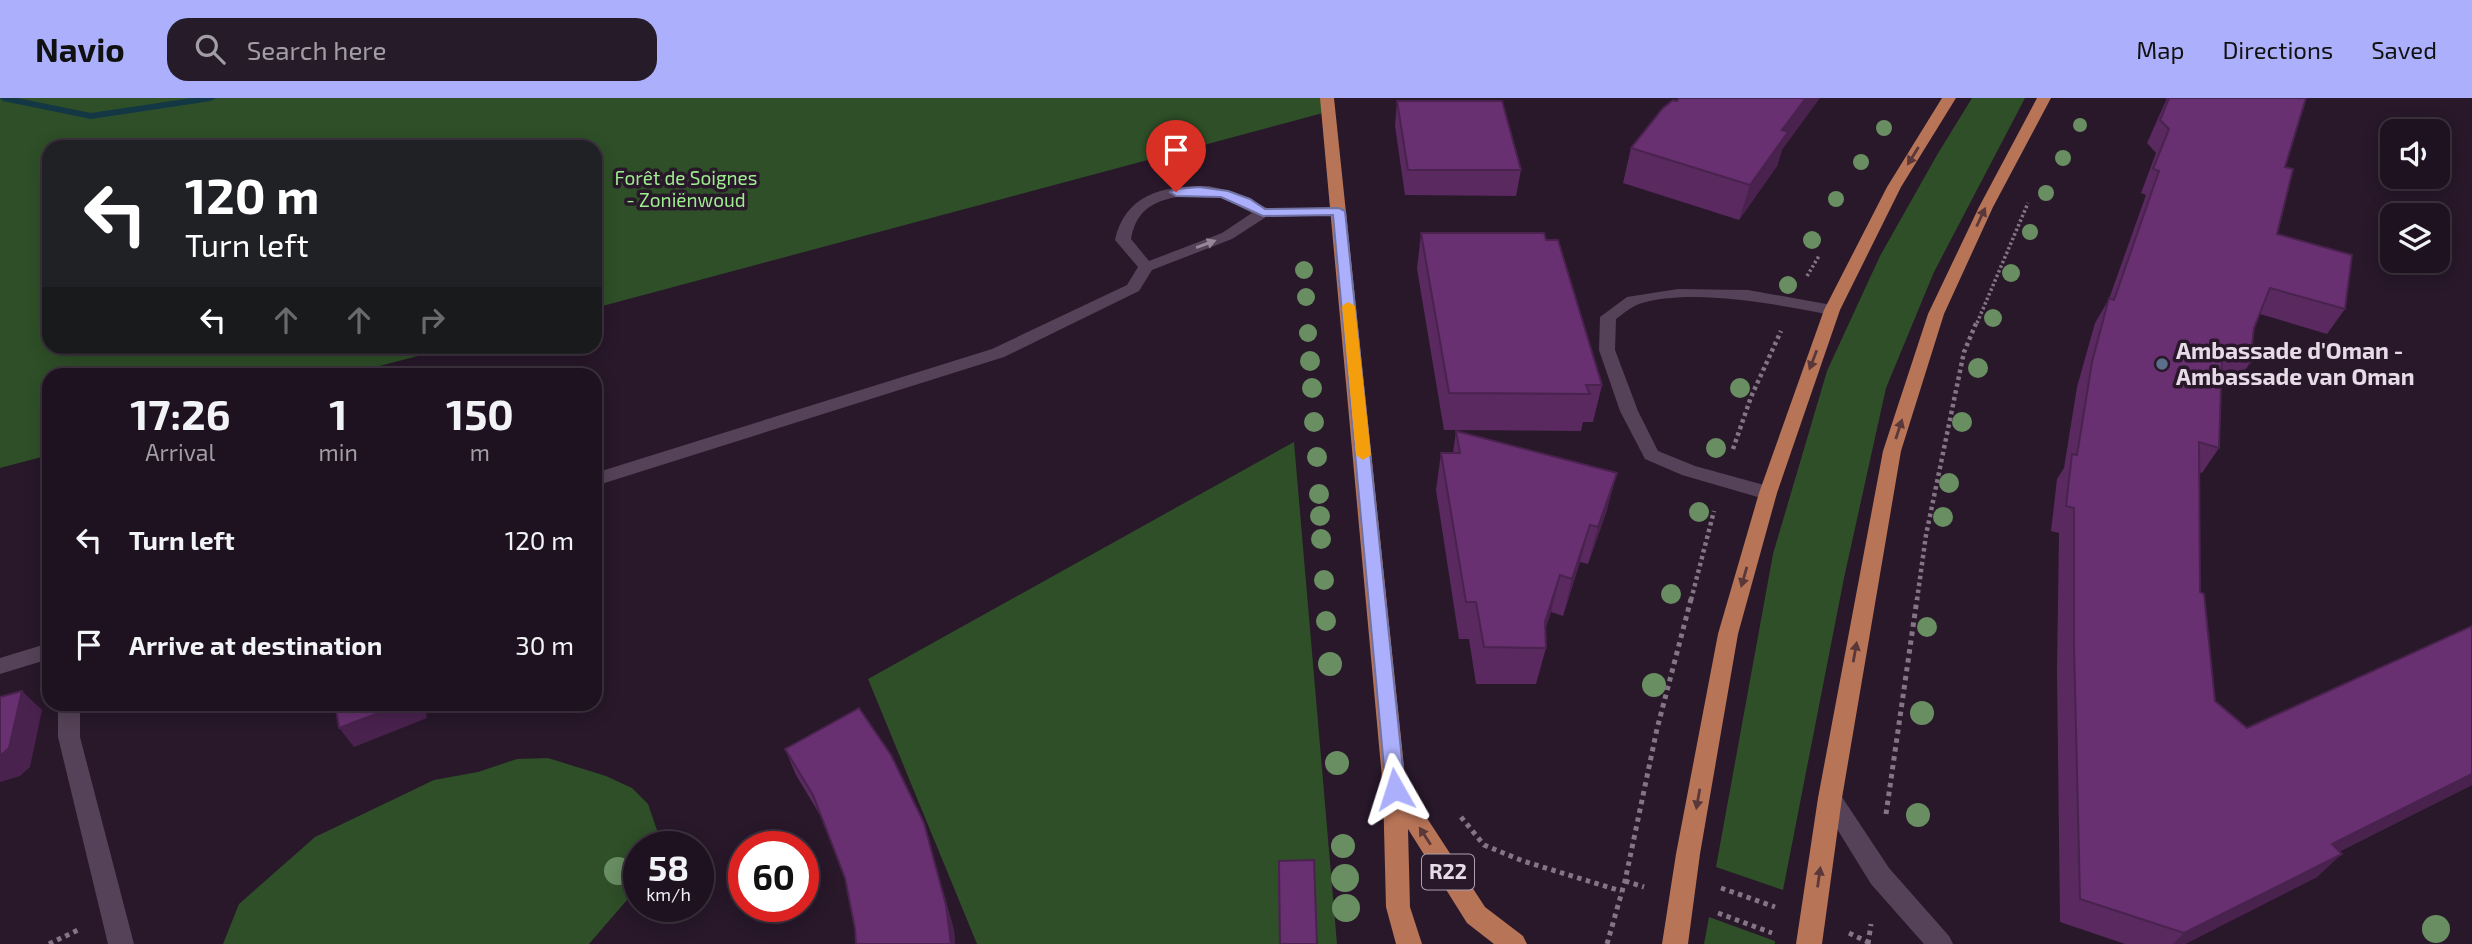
<!DOCTYPE html>
<html lang="en">
<head>
<meta charset="utf-8">
<style>
	body { margin:0; font-family:"Exo 2",sans-serif; background:#261b29; color:#f1f3f6; height:100vh; display:flex; flex-direction:column; font-size:26px; white-space:nowrap }
	* { box-sizing:border-box; margin:0 }
	p { font-size:23px; color:#a19ea5 }
	.icon { flex:none; width:38px; height:38px; fill:none; stroke:currentColor; stroke-width:2; stroke-linecap:round; stroke-linejoin:round }
	.map { position:relative; flex:1; overflow:hidden }
	.panel { position:absolute; left:42px; top:270px; width:560px; height:343px; display:flex; flex-direction:column; background:#1e1220; border-radius:21px; box-shadow:0 4px 18px #0003,0 0 0 2px #3c323e }
	.panel>* { flex:none }
	.banner { position:absolute; left:42px; top:42px; width:560px; height:214px; border-radius:21px; box-shadow:0 4px 18px #0003,0 0 0 2px #3c323e; background:#202124; color:#fff; overflow:hidden }
	.buttons { position:absolute; left:2380px; top:21px; display:grid; gap:14px }
	.buttons a { display:grid; place-items:center; width:70px; height:70px; border-radius:14px; background:#1e1220; box-shadow:0 4px 18px #0003,0 0 0 2px #3c323e; font-size:35px }
	.speed { position:absolute; left:623px; top:733px; display:flex; gap:14px; font-size:35px; font-weight:700; text-align:center }
	.speed>* { display:grid; place-content:center; width:91px; height:91px; border-radius:50%; background:#1e1220; box-shadow:0 4px 18px #0003,0 0 0 2px #3c323e; line-height:1 }
	.speed small { font-size:18px; font-weight:400 }
	.speed .limit { border:10px solid #d22; background:#fff; color:#111 }
	.pin { position:absolute; display:grid; place-items:center; width:60px; height:60px; color:#fff; margin:-72px -30px; border-radius:50% 50% 50% 0; rotate:-45deg; box-shadow:0 0 7px #0007 }
	.pin .icon { rotate:45deg }
	.me { position:absolute; width:77px; margin:-38px; rotate:354deg; stroke-linejoin:round; filter:drop-shadow(0 0 5px #0008) }
	.turn { display:flex; align-items:center; gap:24px; height:147px; padding:0 28px; font-size:32px }
	.turn .icon { width:91px; height:91px; stroke-width:2.5 }
	.turn b { display:block; font-size:49px; line-height:60px }
	.lanes { display:flex; align-items:center; height:66px; padding:0 28px; background:#0003; justify-content:center; gap:35px; direction:ltr }
	.lanes .off { opacity:.35 }
	.eta { display:flex; justify-content:space-evenly; align-items:center; height:119px; text-align:center }
	.eta b { font-size:42px; font-weight:700; line-height:49px }
	ul { padding:0; list-style:none }
	li { display:flex; align-items:center; gap:21px; height:105px; padding:0 28px }
	li div { flex:1 }
	li b { display:block; font-size:26px }
	li em { font-style:normal }
	header { display:flex; align-items:center; gap:42px; box-sizing:border-box; height:98px; padding:0 35px; background:#acaffb; color:#111 }
	header strong { font-size:33px }
	nav { display:flex; gap:38px; margin-inline-start:auto; font-size:24px }
	.search { width:490px; height:63px; background:#261b29; display:flex; align-items:center; gap:18px; box-sizing:border-box; padding:0 24px; border-radius:21px; color:#a19ea5; font-size:26px }
	.map>svg:first-child { display:block }
	.green { fill:#2e4f28 }
	.lines { fill:none; stroke-linecap:round; stroke-linejoin:round }
	.stream { fill:#133745; fill-rule:evenodd }
	.path-far2 { stroke:#837585; stroke-width:3.5; stroke-dasharray:2.5 2.5; stroke-linecap:butt }
	.path-far1 { stroke:#837585; stroke-width:4.5; stroke-dasharray:3.5 3.5; stroke-linecap:butt }
	.path { stroke:#837585; stroke-width:5; stroke-dasharray:4.5 4.5; stroke-linecap:butt }
	.service { fill:#554258; fill-rule:evenodd }
	.tertiary { fill:#554258; fill-rule:evenodd }
	.primary { fill:#b77457; fill-rule:evenodd }
	.tree { fill:#698e62 }
	.wall { fill:#592960 }
	.shaded-wall { fill:#49224e }
	.building { fill:#683070; stroke:#49224e; stroke-width:2 }
	.oneway { fill:#5a383a }
	.oneway2 { fill:#978799 }
	.route { fill:#acaffb; stroke:#7072a3; stroke-width:2 }
	.slow { fill:#f59e0b }
	.service-dot { fill:#5c6f8a; stroke:#28182a; stroke-width:2.5 }
	.labels { text-anchor:middle; stroke-width:7; stroke-linejoin:round; paint-order:stroke }
	.far-park-label { font-size:19px; fill:#9eee8f; stroke:#28182a }
	.shield { fill:#28182a; stroke:#aea0af; stroke-width:2 }
	.shield-label { font-size:21px; font-weight:bold; fill:#e7dbe8 }
	.poi-label { font-size:23px; font-weight:bold; fill:#e7dbe8; stroke:#28182a; text-anchor:start }
</style>
</head>
<body>
<header>
<strong>Navio</strong>
<div class="search"><svg class="icon" aria-label="search" viewBox="0 0 24 24"><circle cx="10" cy="10" r="6"/><path d="M15 15l6 6"/></svg>Search here</div>
<nav><a>Map</a><a>Directions</a><a>Saved</a></nav>
</header>
<div class="map">
<svg width="2472" height="846" viewBox="0 0 2472 846">
	<rect width="100%" height="100%" fill="#28182a"/>
	<g class="green">
		<path d="M0,0H1321L1323,15L595,210V49H49V248L453,249L348,276H49V357L0,370Z"/>
		<path d="M1972,0H2025L1934,174L1886,290L1844,480L1783,792L1716,769L1773,456L1827,273L1880,158L1937,57Z"/>
		<path d="M1294,344L1337,846H977L868,581Z"/>
		<path d="M548,660L606,678L632,690L648,706L659,738L656,749H639V788L589,846H223L239,806L315,739L434,682L478,674L517,661Z"/>
		<path d="M1709,819L1775,843V846H1704Z"/>
	</g>
	<g class="lines">
		<path class="stream" d="M0,0H17L91,15L192,0H216L211,3L91,21L3,3Z"/>
		<g class="path-far2">
			<path d="M1807,178L1819,158"/>
			<path d="M1977,225L2028,105"/>
		</g>
		<g class="path-far1">
			<path d="M1733,351L1751,299L1781,233"/>
			<path d="M1691,502L1714,413"/>
			<path d="M1917,502L1926,437L1964,254L1977,223"/>
		</g>
		<g class="path">
			<path d="M1886,716L1917,501"/>
			<path d="M1461,719L1484,747L1523,763L1621,793"/>
			<path d="M1625,783L1644,789"/>
			<path d="M1721,790L1775,809"/>
			<path d="M1718,815L1772,835"/>
			<path d="M1849,835L1872,846"/>
			<path d="M49,846L80,831"/>
			<path d="M1607,846L1625,783L1657,631L1691,501"/>
			<path d="M1868,846L1871,826"/>
		</g>
		<g class="service">
			<path d="M1209,88L1234,94L1269,111L1339,109L1346,113L1339,117L1266,119L1232,141L1152,172L1139,193L1004,259L595,388V375L992,251L1127,187L1138,169L1115,142C1125,95 1166,87 1209,88ZM1193,97L1221,99L1252,115L1222,135L1149,163L1131,141C1137,107 1160,100 1193,97Z"/>
			<path d="M1678,191L1748,192L1832,207L1840,212L1832,217C1779,207 1691,189 1639,206C1631,209 1623,216 1616,221L1615,252L1638,313L1658,353L1695,368L1775,390L1777,395L1775,400L1768,402L1682,377L1645,361L1620,313L1599,252L1600,219L1627,199Z"/>
			<path d="M49,545V561L0,576V560Z"/>
			<path d="M58,606H80V639L134,846H108L58,639Z"/>
		</g>
		<path class="tertiary" d="M1830,690L1838,693L1889,770L1949,838L1953,846H1924L1871,786L1818,700L1822,693Z"/>
		<g class="primary">
			<path d="M1320,0H1334L1406,688L1485,809L1523,838L1527,846H1494L1467,825L1408,731L1410,809L1422,846H1396L1386,809L1383,691Z"/>
			<path d="M1942,0H1956L1901,89L1840,212L1777,395L1738,536L1700,756L1688,846H1662L1676,756L1718,536L1759,395L1824,212L1887,89Z"/>
			<path d="M2037,0H2051L1993,109L1944,216L1901,353L1842,700L1822,846H1796L1818,700L1883,353L1928,216L1979,109Z"/>
		</g>
	</g>
	<g class="tree">
		<circle cx="2080" cy="27" r="7"/>
		<circle cx="1884" cy="30" r="8"/>
		<circle cx="2063" cy="60" r="8"/>
		<circle cx="1861" cy="64" r="8"/>
		<circle cx="2046" cy="95" r="8"/>
		<circle cx="1836" cy="101" r="8"/>
		<circle cx="2030" cy="134" r="8"/>
		<circle cx="1812" cy="142" r="9"/>
		<circle cx="1304" cy="172" r="9"/>
		<circle cx="2011" cy="175" r="9"/>
		<circle cx="1788" cy="187" r="9"/>
		<circle cx="1306" cy="199" r="9"/>
		<circle cx="1993" cy="220" r="9"/>
		<circle cx="1308" cy="235" r="9"/>
		<circle cx="1310" cy="263" r="10"/>
		<circle cx="1978" cy="270" r="10"/>
		<circle cx="1312" cy="290" r="10"/>
		<circle cx="1740" cy="290" r="10"/>
		<circle cx="1314" cy="324" r="10"/>
		<circle cx="1962" cy="324" r="10"/>
		<circle cx="1716" cy="350" r="10"/>
		<circle cx="1317" cy="359" r="10"/>
		<circle cx="1949" cy="385" r="10"/>
		<circle cx="1319" cy="396" r="10"/>
		<circle cx="1699" cy="414" r="10"/>
		<circle cx="1320" cy="418" r="10"/>
		<circle cx="1943" cy="419" r="10"/>
		<circle cx="1321" cy="441" r="10"/>
		<circle cx="1324" cy="482" r="10"/>
		<circle cx="1671" cy="496" r="10"/>
		<circle cx="1326" cy="523" r="10"/>
		<circle cx="1927" cy="529" r="10"/>
		<circle cx="1330" cy="566" r="12"/>
		<circle cx="1654" cy="587" r="12"/>
		<circle cx="1922" cy="615" r="12"/>
		<circle cx="1337" cy="665" r="12"/>
		<circle cx="1918" cy="717" r="12"/>
		<circle cx="1343" cy="748" r="12"/>
		<circle cx="618" cy="773" r="14"/>
		<circle cx="1345" cy="780" r="14"/>
		<circle cx="1346" cy="810" r="14"/>
		<circle cx="2436" cy="831" r="14"/>
	</g>
	<g class="wall">
		<path d="M2167,0H2306L2285,69L2277,136L2345,211L2327,236L2260,216L2254,230L2250,265L2233,290L2221,286L2219,350L2202,375L2199,374L2200,494L2215,603L2247,630L2472,528V687L2340,753L2317,779L2185,846H2125L2060,824L2057,572L2059,435L2051,433L2057,381L2064,370L2077,289L2095,225L2109,201L2146,97L2141,95L2156,55L2147,45Z"/>
		<path d="M1397,3L1521,72L1516,98L1405,97L1395,28Z"/>
		<path d="M1631,50L1782,52L1777,68L1739,122L1623,85Z"/>
		<path d="M1421,135L1546,142L1602,287L1593,324H1583L1581,333L1444,332L1417,171Z"/>
		<path d="M1456,333L1607,412L1588,466L1580,464L1563,518L1551,514L1545,532L1546,550L1536,586H1476L1469,541H1459L1436,392L1441,355H1453Z"/>
		<path d="M785,651L931,751L954,832L955,846H856L855,831L845,780L823,722L796,677Z"/>
		<path d="M1279,763L1317,846H1279L1278,782Z"/>
	</g>
	<g class="shaded-wall">
		<path d="M1806,0H1820L1782,52L1777,68L1739,122L1750,87L1782,32Z"/>
		<path d="M1617,375L1607,412L1588,466L1598,429Z"/>
		<path d="M1590,427L1580,464L1563,518L1572,481Z"/>
		<path d="M1560,477L1551,514L1539,550L1545,524Z"/>
		<path d="M22,593L42,612L30,669L20,678L0,684V658Z"/>
		<path d="M402,606H424L427,620L354,649L339,630Z"/>
		<path d="M2472,676V687L2307,770L2332,746Z"/>
		<path d="M924,725L954,832L955,846H951Z"/>
		<path d="M2342,756L2317,779L2185,846H2173L2184,835Z"/>
	</g>
	<g class="building">
		<path d="M1679,0H1806L1782,32L1788,34L1750,87L1631,50L1663,10L1673,2L1677,3Z"/>
		<path d="M2169,0H2306L2285,69L2293,71L2277,136L2352,157L2345,211L2270,190L2254,230L2250,265L2222,257L2219,350L2199,344L2200,494L2204,496L2215,603L2247,630L2472,528V676L2332,746L2342,756L2184,835L2080,801L2074,547V410L2066,408L2072,356L2077,357L2092,264L2109,200L2114,202L2159,73L2153,71L2169,31L2160,22Z"/>
		<path d="M1397,3H1502L1521,72H1408Z"/>
		<path d="M1421,135H1544L1546,142H1558L1602,287H1586L1590,296L1449,295Z"/>
		<path d="M1456,333L1617,375L1598,429L1590,427L1572,481L1560,477L1545,524L1546,550L1484,549L1476,504H1466L1441,355H1460Z"/>
		<path d="M22,593L9,650L0,658V599Z"/>
		<path d="M335,606H402L339,630Z"/>
		<path d="M859,610L891,657L924,725L946,807L951,846H856L855,831L845,780L813,697L785,651Z"/>
		<path d="M1314,762L1317,846H1280L1279,763Z"/>
	</g>
	<defs><path id="oneway-solid" d="M-6-.8H1V-3.2L6.5 0L1 3.2V.8H-6Z" transform="scale(1.75)"/></defs>
	<g class="oneway">
		<use href="#oneway-solid" transform="translate(1913 58) rotate(122)"/>
		<use href="#oneway-solid" transform="translate(1981 119) rotate(-65)"/>
		<use href="#oneway-solid" transform="translate(1813 262) rotate(111)"/>
		<use href="#oneway-solid" transform="translate(1899 331) rotate(-72)"/>
		<use href="#oneway-solid" transform="translate(1744 479) rotate(106)"/>
		<use href="#oneway-solid" transform="translate(1855 554) rotate(-80)"/>
		<use href="#oneway-solid" transform="translate(1698 701) rotate(100)"/>
		<use href="#oneway-solid" transform="translate(1425 738) rotate(-123)"/>
		<use href="#oneway-solid" transform="translate(1819 779) rotate(-82)"/>
	</g>
	<use class="oneway2" href="#oneway-solid" transform="translate(1206 146) rotate(-20)"/>
	<path class="route" d="M1199,89L1228,93L1250,101L1265,111L1339,110L1345,113L1405,691L1402,697L1395,699L1388,697L1386,691L1333,117L1263,118L1221,99L1176,98L1170,94L1176,91Z"/>
	<path class="slow" d="M1348,204L1355,208L1371,357L1363,362L1356,357L1342,208Z"/>
	<circle class="service-dot" cx="2162" cy="266" r="7"/>
	<g class="labels">
		<g class="far-park-label">
			<text x="686" y="87">Forêt de Soignes<tspan x="686" dy="22">- Zoniënwoud</tspan></text>
		</g>
		<rect class="shield" x="1422" y="756.5" width="52" height="35" rx="5"/>
		<g class="shield-label">
			<text x="1448" y="781">R22</text>
		</g>
		<g class="poi-label">
			<text x="2176" y="261">Ambassade d'Oman -<tspan x="2176" dy="26">Ambassade van Oman</tspan></text>
		</g>
	</g>
</svg>
<div class="buttons">
<a><svg class="icon" aria-label="sound" viewBox="0 0 24 24"><path d="M4 9h4l5-4v14l-5-4H4zM17 9q2 3 0 6"/></svg></a>
<a><svg class="icon" aria-label="layers" viewBox="0 0 24 24"><path d="M12 4l9 5-9 5-9-5zM3 14l9 5 9-5"/></svg></a>
</div>
<div class="speed"><div>58<small>km/h</small></div><div class="limit">60</div></div>
<div class="pin" style="left:1176px;top:94px;background:#d93025"><svg class="icon" aria-label="arrive" viewBox="0 0 24 24"><path d="M6 21V4h12l-3 4 3 4H6"/></svg></div>
<svg class="me" style="left:1395px;top:691px" viewBox="-20 -20 40 40"><path d="M0-17L14 15 0 8-14 15z" fill="#acaffb" stroke="#fff" stroke-width="4"/></svg>
<div class="banner">
<div class="turn"><svg class="icon" aria-label="left" viewBox="0 0 24 24"><path d="M17 20v-9H6M10 6l-5 5 5 5"/></svg><div><b>120 m</b>Turn left</div></div>
<div class="lanes"><svg class="icon" aria-label="left" viewBox="0 0 24 24"><path d="M17 20v-9H6M10 6l-5 5 5 5"/></svg><svg class="icon off" aria-label="ahead" viewBox="0 0 24 24"><path d="M12 20V5M6 11l6-6 6 6"/></svg><svg class="icon off" aria-label="ahead" viewBox="0 0 24 24"><path d="M12 20V5M6 11l6-6 6 6"/></svg><svg class="icon off" aria-label="right" viewBox="0 0 24 24"><path d="M7 20v-9h11M14 6l5 5-5 5"/></svg></div>
</div>
<section class="panel">
<div class="eta">
<div><b>17:26</b><p>Arrival</p></div>
<div><b>1</b><p>min</p></div>
<div><b>150</b><p>m</p></div>
</div>
<ul>
<li><svg class="icon" aria-label="left" viewBox="0 0 24 24"><path d="M17 20v-9H6M10 6l-5 5 5 5"/></svg><div><b>Turn left</b></div><em>120 m</em></li>
<li><svg class="icon" aria-label="arrive" viewBox="0 0 24 24"><path d="M6 21V4h12l-3 4 3 4H6"/></svg><div><b>Arrive at destination</b></div><em>30 m</em></li>
</ul>
</section>
</div>
</body>
</html>
